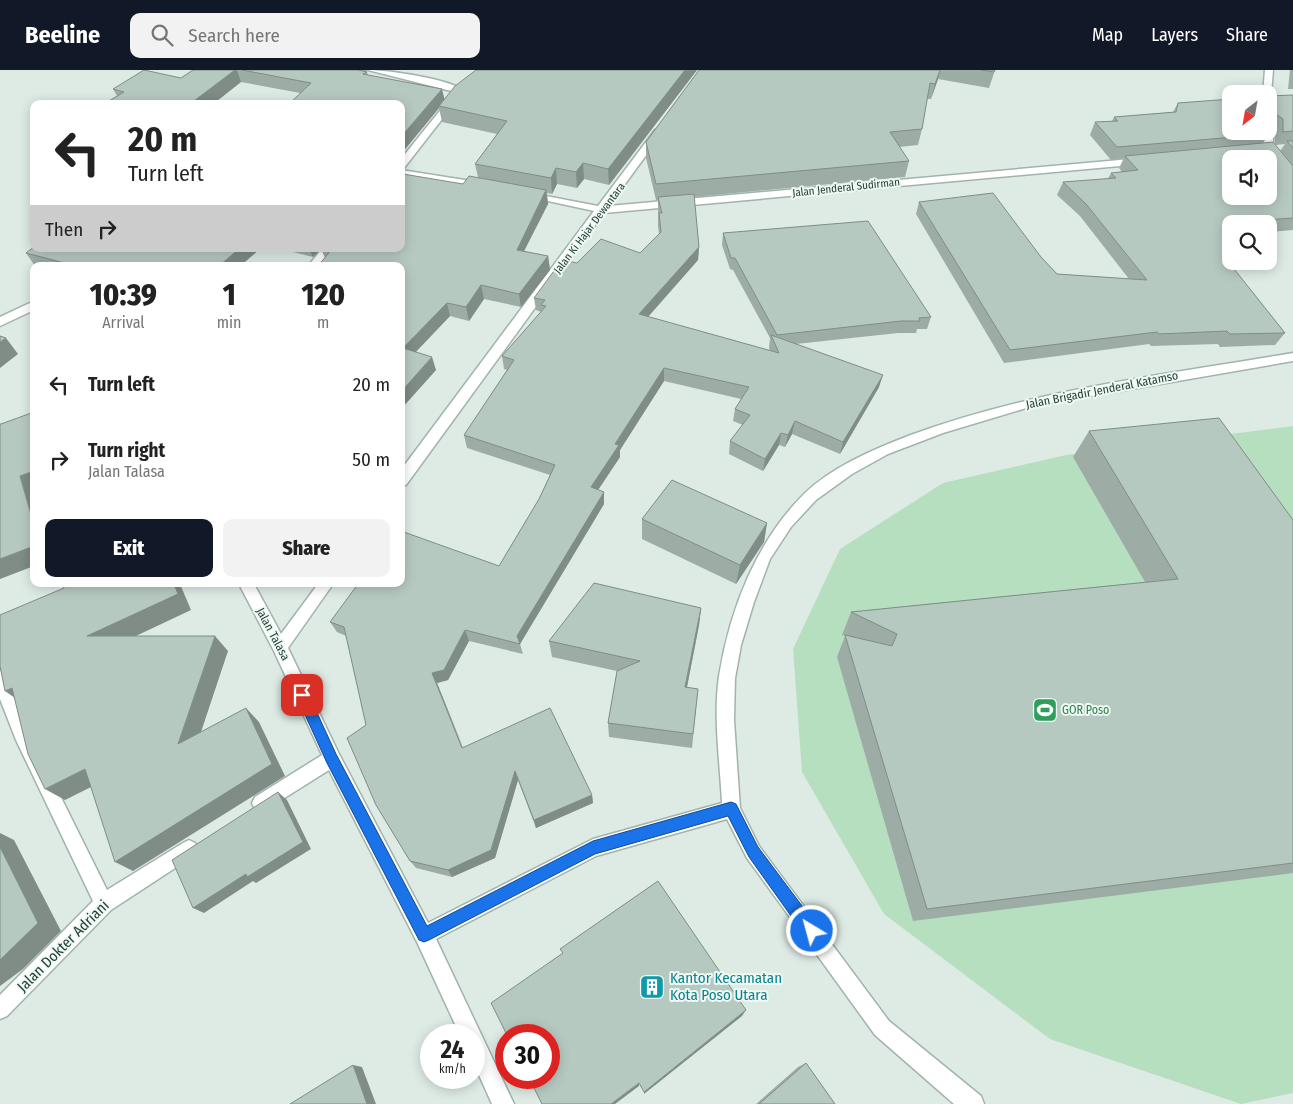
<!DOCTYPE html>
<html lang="en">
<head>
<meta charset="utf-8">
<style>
	body { margin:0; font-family:"Fira Sans Condensed",sans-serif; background:#f2f2f2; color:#222; height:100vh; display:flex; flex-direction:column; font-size:19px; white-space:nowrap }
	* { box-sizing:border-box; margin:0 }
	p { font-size:16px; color:#767676 }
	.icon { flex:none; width:28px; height:28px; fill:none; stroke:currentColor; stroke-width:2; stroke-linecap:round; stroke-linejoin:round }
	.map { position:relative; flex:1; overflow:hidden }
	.details { position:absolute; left:30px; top:192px; width:375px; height:325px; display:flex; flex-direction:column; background:#fff; border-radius:10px; box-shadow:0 2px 12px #0003 }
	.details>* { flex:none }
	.top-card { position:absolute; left:30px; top:30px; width:375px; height:152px; border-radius:10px; box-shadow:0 2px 12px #0003; background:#fff; color:#222; overflow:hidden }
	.needle { width:32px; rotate:211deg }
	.fabs { position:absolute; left:1222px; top:15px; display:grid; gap:10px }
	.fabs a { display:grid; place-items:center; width:55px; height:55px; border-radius:10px; background:#fff; box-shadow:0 2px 12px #0003; font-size:25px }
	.speed { position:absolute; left:420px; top:954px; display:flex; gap:10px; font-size:25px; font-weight:700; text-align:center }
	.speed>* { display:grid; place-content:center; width:65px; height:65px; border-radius:50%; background:#fff; box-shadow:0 2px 12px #0003; line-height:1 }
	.speed small { font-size:12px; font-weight:400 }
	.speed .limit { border:8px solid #d22; background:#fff; color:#111 }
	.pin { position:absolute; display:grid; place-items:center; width:42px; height:42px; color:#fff; margin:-21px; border-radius:10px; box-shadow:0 2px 8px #0006 }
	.me { position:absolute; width:55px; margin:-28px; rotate:323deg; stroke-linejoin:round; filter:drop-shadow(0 0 4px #0008) }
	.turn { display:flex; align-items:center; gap:18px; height:105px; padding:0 15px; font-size:22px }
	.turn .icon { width:65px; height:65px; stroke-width:2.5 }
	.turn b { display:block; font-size:35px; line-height:42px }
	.then { display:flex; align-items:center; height:48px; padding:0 15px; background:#0003; gap:10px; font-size:19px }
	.eta { display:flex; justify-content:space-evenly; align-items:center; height:85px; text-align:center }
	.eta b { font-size:30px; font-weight:800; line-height:35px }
	.cta { display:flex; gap:10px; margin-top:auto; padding:10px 15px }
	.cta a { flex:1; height:58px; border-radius:10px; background:#111827; color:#fff; font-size:20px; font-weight:800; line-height:58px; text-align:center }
	.cta a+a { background:#f2f2f2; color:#222 }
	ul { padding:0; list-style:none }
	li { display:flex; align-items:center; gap:15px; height:75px; padding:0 15px }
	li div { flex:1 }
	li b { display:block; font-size:19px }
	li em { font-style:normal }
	header { display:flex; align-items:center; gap:30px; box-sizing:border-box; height:70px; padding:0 25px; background:#111827; color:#fff }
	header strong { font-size:24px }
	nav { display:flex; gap:28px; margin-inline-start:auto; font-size:18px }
	.search { width:350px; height:45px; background:#f2f2f2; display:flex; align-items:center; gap:12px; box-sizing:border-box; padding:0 18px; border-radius:10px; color:#767676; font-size:19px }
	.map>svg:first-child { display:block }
	.green { fill:#b5dfbe }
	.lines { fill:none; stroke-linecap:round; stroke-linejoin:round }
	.minor-casing { stroke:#a1b3ac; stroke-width:3 }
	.minor { fill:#fff; fill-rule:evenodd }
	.wall { fill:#9dada5; fill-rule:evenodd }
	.shaded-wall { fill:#7f8d86 }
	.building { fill:#b6c9c0; stroke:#7f8d86; fill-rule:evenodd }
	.route { fill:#1a73e8; stroke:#114b97 }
	.labels { text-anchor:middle; stroke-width:4; stroke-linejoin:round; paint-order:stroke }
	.far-street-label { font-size:11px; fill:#1e3c33; stroke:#eff8f3 }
	.street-label { font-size:12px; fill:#1e3c33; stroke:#eff8f3 }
	.leisure-label { font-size:12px; fill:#27864d; stroke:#eff8f3; text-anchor:start }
	.near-street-label { font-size:15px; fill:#1e3c33; stroke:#eff8f3 }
	.near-culture-label { font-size:15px; fill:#0d838f; stroke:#eff8f3; text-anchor:start }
</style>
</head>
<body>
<header>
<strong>Beeline</strong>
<div class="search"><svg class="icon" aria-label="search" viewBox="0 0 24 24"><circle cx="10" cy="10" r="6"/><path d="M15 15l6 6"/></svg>Search here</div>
<nav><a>Map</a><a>Layers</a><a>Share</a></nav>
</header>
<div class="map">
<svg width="1293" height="1034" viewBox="0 0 1293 1034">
	<rect width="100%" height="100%" fill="#deebe5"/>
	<path class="green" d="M1293,356V1023L1241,1034L1050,969L884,844L802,702L793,579L840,479L943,413L1066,385Z"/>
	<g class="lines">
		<defs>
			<g id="minor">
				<path d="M368,0C387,0 451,9 464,21L404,98L401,99V89L455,22Z"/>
				<path d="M1265,0H1273L1271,24L1269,26V24H1263Z"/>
				<path d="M1269,58L1273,61V80L1293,103V112L1289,111L1263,80V61H1269Z"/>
				<path d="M658,59L663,62L609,136L1142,88L1147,91L1142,94L604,143L406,415L401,416V400L594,141L525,126V122L598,136L655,60Z"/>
				<path d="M401,100L484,113L489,116L484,119L401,106Z"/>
				<path d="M322,179H333L319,196H308Z"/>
				<path d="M34,231V240L0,256V247Z"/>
				<path d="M1293,283V291L1033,336L943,363L888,384L852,404L816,430L791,457L770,489L754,532L741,575L735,608L734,650L740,738L759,776L889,951L981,1026L984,1034H954L875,965L747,788L727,749L596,786L436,869L514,1034H492L474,994V965H460L417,872L329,700L267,739L261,742L255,739L252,733L255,727L322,685L274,581L239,514H254L281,564L318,514H333L288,578L338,682L428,853L593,769L722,733C720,692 713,647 719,606C730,539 756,472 804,424C832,397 872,380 908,366C1031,320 1164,305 1293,283Z"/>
				<path d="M0,601L6,603L31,667L107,820L183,773L189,770L195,773L198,779L195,785L111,840L7,946L0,949V925L93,831L16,670L0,629Z"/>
			</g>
		</defs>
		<use href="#minor" class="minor-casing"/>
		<use href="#minor" class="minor"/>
	</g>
	<g class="wall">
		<path d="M193,0H368L366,1L367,2L368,5L445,29L476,0H697L609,115L584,109L577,118L557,114L552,124L547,123L548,134L524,181L548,186L550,200L521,237L484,229L469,251L450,246L416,282L436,300L401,339V196L325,188L321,179H401L463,114L478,107L475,94L497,64L442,52L439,38L401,84V34L300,23L241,12L213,34H104L117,26L113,19L181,8Z"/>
		<path d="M699,0H995L989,18L938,9L931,29H927L922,59L918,75L899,77L909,91L905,107L694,127L699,177L698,190L648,247L770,281L769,278L770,268L733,200L730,199L722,175L723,163L931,247L927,259H917L916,263H898L796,274L879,317L840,384L792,364L785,377L779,375L763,401L729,384L730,371L743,355L733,351L735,339L741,329L664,311L620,380V387L598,420L604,434L520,574L523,584L469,571L448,610L437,613L463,678L592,725L593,733L536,758L518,710L495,788L452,807L416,798L410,791L366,655L346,566L337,562L330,552L499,496L539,429L550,405L467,378L464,365L507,300L504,299L502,286L541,242L536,240L534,228L577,193L640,183L659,164L658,156V130H656L646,88V72Z"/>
		<path d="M1290,0H1293V19H1288Z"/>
		<path d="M1293,25V160L1269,162V154H1231V191H1248L1245,196L1232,197L1285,263L1275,275L1220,277L1218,274L1151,276L1149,274L1004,293L916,144L919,132L1041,187L1057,204L1129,209L1080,146L1057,125L1063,112L1108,109L1111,103L1122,102L1119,98L1124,88L1111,90L1090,65L1095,52L1112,51L1114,47L1173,42L1178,33ZM1269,56L1275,61V75L1263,73L1269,64ZM1285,74L1280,81L1275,75Z"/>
		<path d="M34,179H260L240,196H35L26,183Z"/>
		<path d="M281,179H321L313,187Z"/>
		<path d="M1089,361L1293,450V803L913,851L837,587L845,566L842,565L851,542L1145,512L1073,387Z"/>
		<path d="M642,449L767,453L764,472L736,514L642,469Z"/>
		<path d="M701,538L699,555L687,617L698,619L692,678L609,667L608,653L617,601L552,587L549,571Z"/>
		<path d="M806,993L835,1034H756L798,997Z"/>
	</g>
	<g class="shaded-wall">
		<path d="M235,0H237L241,12L213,34H190Z"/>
		<path d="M685,0H697L609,115L608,99Z"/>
		<path d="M940,0L938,9L931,29L935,14Z"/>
		<path d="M442,19L445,31L439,36V38L401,84V67Z"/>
		<path d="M1276,44L1269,56V48Z"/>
		<path d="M583,93L584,109L577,118L576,102Z"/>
		<path d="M556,98L557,114L552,124L551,108Z"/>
		<path d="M546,120L548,134L518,193L517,180Z"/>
		<path d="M699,177L698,190L639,257V244Z"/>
		<path d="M239,179H260L240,196H221L220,195Z"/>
		<path d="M309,179H321L313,187Z"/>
		<path d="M548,186L550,200L521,237L519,224Z"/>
		<path d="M481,215L484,229L469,251L466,237Z"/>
		<path d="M447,233L450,246L407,291L403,278Z"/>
		<path d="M6,268L18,284L0,298V272Z"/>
		<path d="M432,287L436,300L401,339V322Z"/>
		<path d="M664,298V311L620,380V387L592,429L591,417L615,374Z"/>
		<path d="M883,305L879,317L840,384L843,372Z"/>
		<path d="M795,351L792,364L785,377L788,365Z"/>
		<path d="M781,363L779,375L763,401L765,389Z"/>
		<path d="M34,401V455L20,406Z"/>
		<path d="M604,422V434L520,574L517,566Z"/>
		<path d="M767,453L764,472L736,514L740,495Z"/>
		<path d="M34,476V496L0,509V489Z"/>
		<path d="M174,514H180L191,540L104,581L87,566Z"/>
		<path d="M701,538L699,555L684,632L685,617Z"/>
		<path d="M465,560L469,571L448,610L437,613L467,687L432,603Z"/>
		<path d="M215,566L228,581L193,686L178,674Z"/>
		<path d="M12,618L25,635L5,621Z"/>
		<path d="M246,638L259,652L285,706L133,801L115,792Z"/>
		<path d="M85,699L103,711L65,730L45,719Z"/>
		<path d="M515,701L518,710L495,788L452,807L448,800Z"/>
		<path d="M278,722L287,730L311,779L256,813L253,811L204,843L193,838Z"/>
		<path d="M592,725L593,733L536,758L534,750Z"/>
		<path d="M0,763L14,770L61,861L23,899L0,916Z"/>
		<path d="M746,940L742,946L644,1024V1022Z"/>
		<path d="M353,995L362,997L376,1034H367Z"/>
		<path d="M639,1013V1016L615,1034H611Z"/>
	</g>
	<g class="building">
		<path d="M144,0L181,8L193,0H235L190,34H104L124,22L113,19Z"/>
		<path d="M242,0H358L367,2L363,4L442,19L401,67V34H289L311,13Z"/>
		<path d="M476,0H685L608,99L583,93L576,102L556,98L551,108L475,94L507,51L439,36L455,16Z"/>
		<path d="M699,0H940L935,14L930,13L922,59L890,62L909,91L656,114L646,72Z"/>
		<path d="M981,0H995L994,2Z"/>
		<path d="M1293,25V61L1283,62V49L1276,44L1269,48V26Z"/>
		<path d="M1231,29V61H1269V55V64L1117,77L1095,52L1118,51L1114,47L1176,42L1178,33Z"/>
		<path d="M1287,71H1293V78Z"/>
		<path d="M1273,72L1293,96V148L1226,153L1231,159V184L1223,185L1285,263L1230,264L1227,261L1159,264L1157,262L1010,280L919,132L993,123L1041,187L1057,204L1147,210L1086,134L1063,112L1116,108L1111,103L1138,100L1125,86ZM1231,89H1269V126H1231Z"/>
		<path d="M403,104L463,114L469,106L546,120L517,180L548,186L519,224L481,215L466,237L447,233L403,278L432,287L401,322V196H318L331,180L326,179H401V106Z"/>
		<path d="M694,124L699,177L639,244L779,283L771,265L883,305L843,372L795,351L788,365L781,363L765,389L730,371L750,345L735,339L749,317L664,298L615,374L619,375L591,417L604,422L517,566L520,574L465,560L444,600L432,603L462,678L550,638L592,725L534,750L515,701L491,780L448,800L410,791L376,735L347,668L366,655L344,557L330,552L358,514H401V461L499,496L539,429L555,395L464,365L514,290L502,286L546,236L541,235L545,230L534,228L562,190L577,193L601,169L640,183L661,162L659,143H662L658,127Z"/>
		<path d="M868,151L931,247L919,248L920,251H901L777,265L735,188H731L723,163Z"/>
		<path d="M34,177V179H239L220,195L211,193L213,196H76L26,183Z"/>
		<path d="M0,266L6,268L0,272Z"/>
		<path d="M34,342V401L20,406L34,455V476L0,489V354H1Z"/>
		<path d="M1219,348L1293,450V793L927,839L845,565L892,576L897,564L851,542L1178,509L1089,361Z"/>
		<path d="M672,410L767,453L740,495L642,449Z"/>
		<path d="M594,513L701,538L685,617L698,619L693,664L608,653L617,601L640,591L549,571Z"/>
		<path d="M62,514H174L178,524L87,566H215L178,674L246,638L272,694L115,792L85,699L45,719L28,684L12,618L5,621L0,596V545L64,518Z"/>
		<path d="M278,722L303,772L247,807L246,804L193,838L172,790Z"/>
		<path d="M0,777L38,853L0,890Z"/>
		<path d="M658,811L746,940L644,1022L639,1013L611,1034H542L529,1008H549V965H507L491,933L563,883L560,879Z"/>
		<path d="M806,993L835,1034H759Z"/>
		<path d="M353,995L367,1034H290Z"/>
	</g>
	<path class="route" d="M302,619L307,621L336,684L427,856L593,771L731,732L736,734L758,777L817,856L819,861L817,867L812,869L806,867L749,787L728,746L595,784L429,870L424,872L419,870L327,693L296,625Z"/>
	<defs>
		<symbol id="stadium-square" viewBox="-11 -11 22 22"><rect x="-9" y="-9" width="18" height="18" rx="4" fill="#2e9e5b" stroke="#eff8f3"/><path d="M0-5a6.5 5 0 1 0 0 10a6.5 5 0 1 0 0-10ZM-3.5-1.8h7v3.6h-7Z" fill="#fff"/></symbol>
		<symbol id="building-square" viewBox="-11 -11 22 22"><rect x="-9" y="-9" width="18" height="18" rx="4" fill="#0f9aa8" stroke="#eff8f3"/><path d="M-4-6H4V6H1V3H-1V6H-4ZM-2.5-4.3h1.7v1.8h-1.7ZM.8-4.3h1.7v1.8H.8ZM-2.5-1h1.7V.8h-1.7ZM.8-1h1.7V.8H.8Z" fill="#fff"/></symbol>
	</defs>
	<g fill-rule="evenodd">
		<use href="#stadium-square" x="1031" y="626" width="28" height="28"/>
		<use href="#building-square" x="638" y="903" width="28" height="28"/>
	</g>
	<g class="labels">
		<g class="far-street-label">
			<text transform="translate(846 117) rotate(-6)" y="4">Jalan Jenderal Sudirman</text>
			<text transform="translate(589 158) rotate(-53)" y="4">Jalan Ki Hajar Dewantara</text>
		</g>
		<g class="street-label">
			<text transform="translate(1102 320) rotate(-11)" y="4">Jalan Brigadir Jenderal Katamso</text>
			<text transform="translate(273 564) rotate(62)" y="4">Jalan Talasa</text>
		</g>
		<g class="leisure-label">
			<text x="1062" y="644">GOR Poso</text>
		</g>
		<g class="near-street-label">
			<text transform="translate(63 876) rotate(-45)" y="5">Jalan Dokter Adriani</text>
		</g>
		<g class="near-culture-label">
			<text x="670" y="913">Kantor Kecamatan<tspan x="670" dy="17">Kota Poso Utara</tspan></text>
		</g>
	</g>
</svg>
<div class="fabs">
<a><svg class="needle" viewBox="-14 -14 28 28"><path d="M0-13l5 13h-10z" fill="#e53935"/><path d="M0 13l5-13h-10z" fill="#767676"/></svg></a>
<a><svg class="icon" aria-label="sound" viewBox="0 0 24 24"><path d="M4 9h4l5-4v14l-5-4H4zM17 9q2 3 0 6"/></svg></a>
<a><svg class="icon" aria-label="search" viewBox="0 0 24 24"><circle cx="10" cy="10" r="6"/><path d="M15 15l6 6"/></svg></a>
</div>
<div class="speed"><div>24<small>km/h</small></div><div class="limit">30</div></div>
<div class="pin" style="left:302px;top:625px;background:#d93025"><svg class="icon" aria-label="arrive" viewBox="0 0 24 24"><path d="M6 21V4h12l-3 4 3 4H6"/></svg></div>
<svg class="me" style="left:812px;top:861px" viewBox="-20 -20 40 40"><circle r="17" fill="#1a73e8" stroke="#fff" stroke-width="3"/><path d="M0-11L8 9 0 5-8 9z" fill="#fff"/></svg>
<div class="top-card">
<div class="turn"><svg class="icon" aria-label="left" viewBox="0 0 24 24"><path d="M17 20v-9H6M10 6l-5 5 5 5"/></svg><div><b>20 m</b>Turn left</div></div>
<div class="then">Then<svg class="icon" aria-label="right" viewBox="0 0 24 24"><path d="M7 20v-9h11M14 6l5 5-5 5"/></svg></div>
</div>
<section class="details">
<div class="eta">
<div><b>10:39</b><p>Arrival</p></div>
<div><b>1</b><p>min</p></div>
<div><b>120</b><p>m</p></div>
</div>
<ul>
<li><svg class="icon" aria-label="left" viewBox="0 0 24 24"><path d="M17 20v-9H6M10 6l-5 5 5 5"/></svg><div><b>Turn left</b></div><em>20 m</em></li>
<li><svg class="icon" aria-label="right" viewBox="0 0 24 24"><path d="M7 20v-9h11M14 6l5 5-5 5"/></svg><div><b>Turn right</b><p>Jalan Talasa</p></div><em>50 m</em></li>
</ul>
<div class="cta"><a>Exit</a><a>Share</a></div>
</section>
</div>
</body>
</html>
